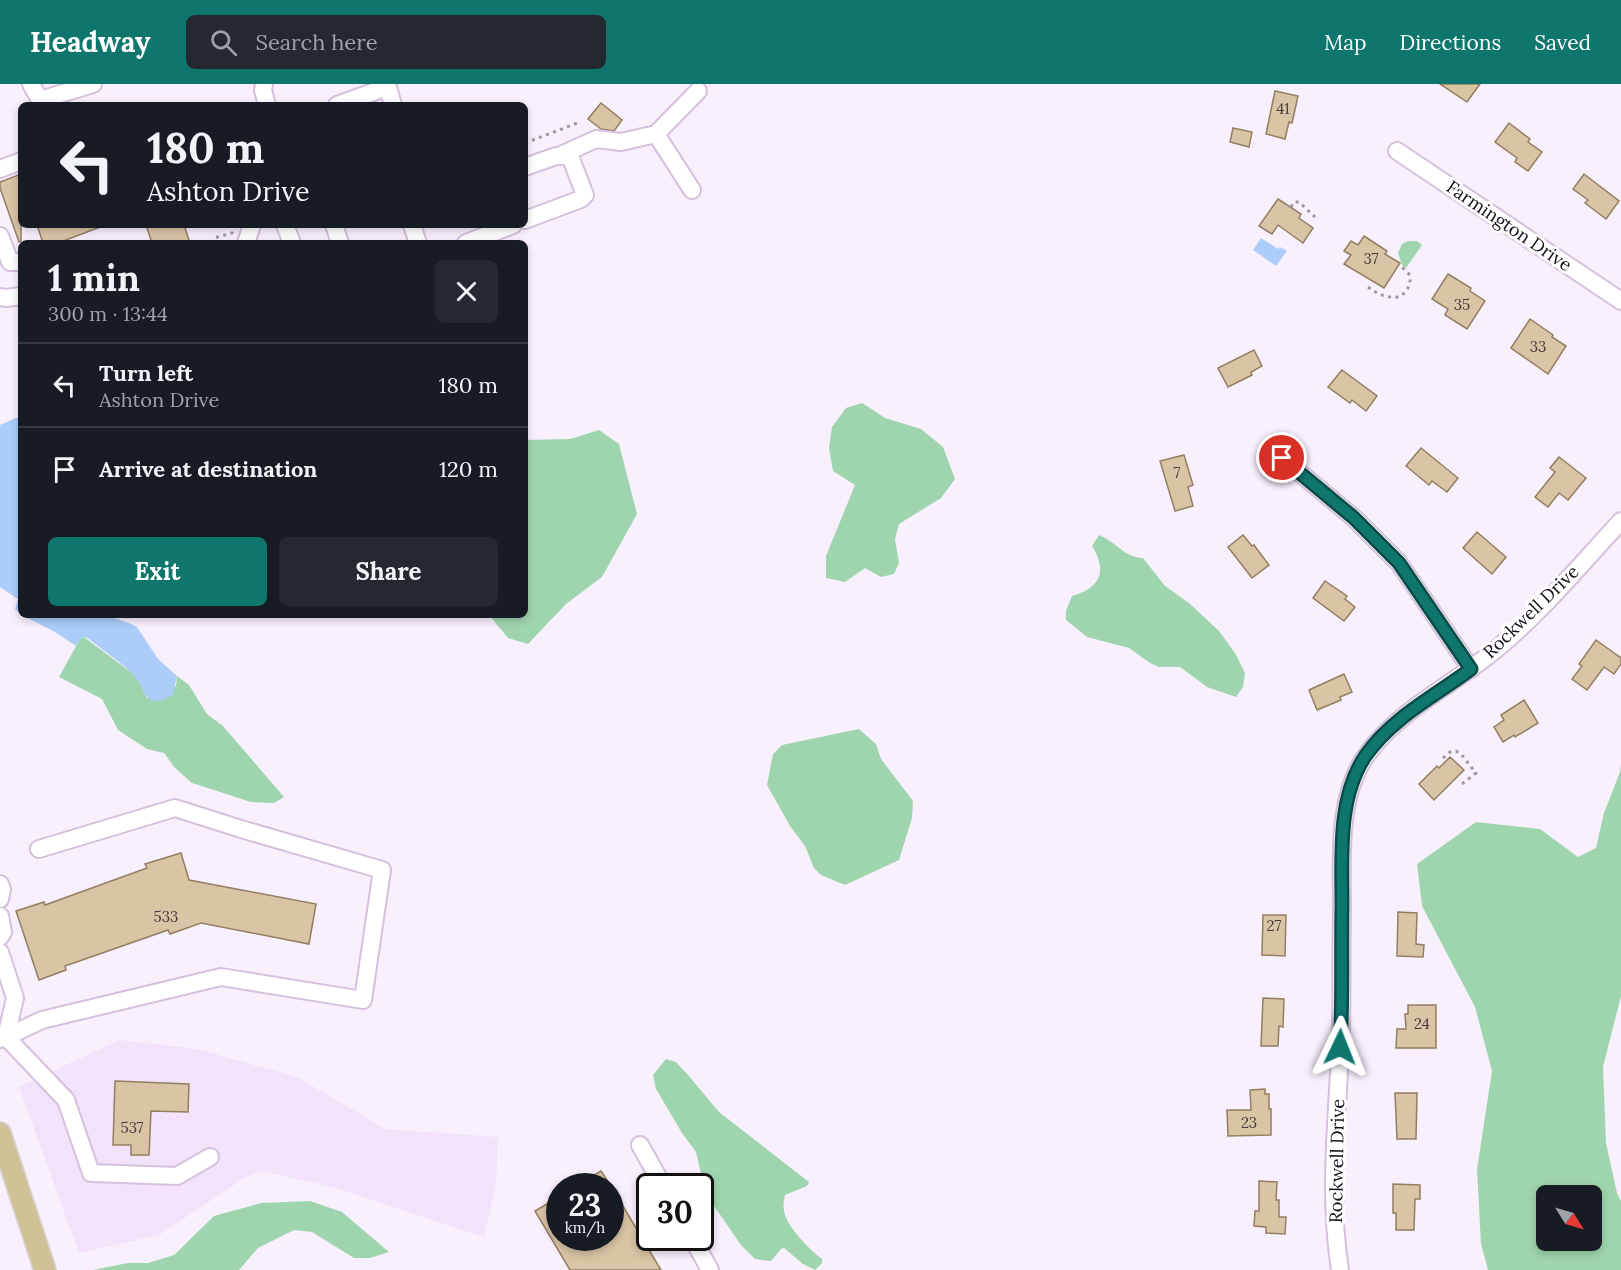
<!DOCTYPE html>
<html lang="en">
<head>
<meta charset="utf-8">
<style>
	body { margin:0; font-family:Lora,serif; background:#242831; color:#f1f3f6; height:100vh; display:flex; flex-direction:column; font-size:22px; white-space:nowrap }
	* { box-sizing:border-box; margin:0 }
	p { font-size:20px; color:#9ea1a6 }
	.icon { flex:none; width:33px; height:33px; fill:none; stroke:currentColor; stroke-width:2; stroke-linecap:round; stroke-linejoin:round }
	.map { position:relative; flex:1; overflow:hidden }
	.panel { position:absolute; left:18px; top:156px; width:510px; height:378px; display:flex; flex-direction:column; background:#171b24; border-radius:9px; box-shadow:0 3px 9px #0003 }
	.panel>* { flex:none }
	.banner { position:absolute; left:18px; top:18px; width:510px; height:126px; border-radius:9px; box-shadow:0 3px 9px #0003; background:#171b24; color:#f1f3f6; overflow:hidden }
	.needle { width:39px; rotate:127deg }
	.fabs { position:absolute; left:1536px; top:1101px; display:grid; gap:12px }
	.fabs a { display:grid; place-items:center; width:66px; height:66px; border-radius:9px; background:#171b24; box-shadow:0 3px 9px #0003; font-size:30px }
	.speed { position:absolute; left:546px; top:1089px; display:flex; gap:12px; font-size:30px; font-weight:700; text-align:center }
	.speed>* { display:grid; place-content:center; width:78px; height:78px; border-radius:50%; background:#171b24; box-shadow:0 3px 9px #0003; line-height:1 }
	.speed small { font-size:15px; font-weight:400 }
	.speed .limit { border:3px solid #111; border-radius:9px; background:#fff; color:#111 }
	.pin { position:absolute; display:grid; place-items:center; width:51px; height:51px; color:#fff; margin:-26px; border:3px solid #fff; border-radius:50%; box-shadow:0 2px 6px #0007 }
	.me { position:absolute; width:66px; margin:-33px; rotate:2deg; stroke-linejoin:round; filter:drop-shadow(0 0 4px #0008) }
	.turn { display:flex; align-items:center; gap:21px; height:126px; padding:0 30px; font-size:27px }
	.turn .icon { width:78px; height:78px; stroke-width:2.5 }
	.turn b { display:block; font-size:42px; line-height:51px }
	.round { display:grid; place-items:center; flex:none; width:63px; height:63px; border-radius:9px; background:#242831 }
	.summary { display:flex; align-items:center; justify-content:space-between; height:102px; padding:0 30px }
	h1 { font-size:36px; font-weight:700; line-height:45px }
	.cta { display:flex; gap:12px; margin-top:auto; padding:12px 30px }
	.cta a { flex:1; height:69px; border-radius:9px; background:#0f766e; color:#fff; font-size:24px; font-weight:700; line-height:69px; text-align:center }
	.cta a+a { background:#242831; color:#f1f3f6 }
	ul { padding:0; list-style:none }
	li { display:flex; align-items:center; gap:18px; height:84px; padding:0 30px; border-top:2px solid #363941 }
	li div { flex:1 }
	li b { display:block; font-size:22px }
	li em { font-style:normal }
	header { display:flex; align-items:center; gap:36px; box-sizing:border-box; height:84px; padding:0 30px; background:#0f766e; color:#fff }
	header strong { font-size:28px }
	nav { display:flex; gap:33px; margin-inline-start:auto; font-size:21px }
	.search { width:420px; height:54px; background:#242831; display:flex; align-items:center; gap:15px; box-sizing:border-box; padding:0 21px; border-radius:9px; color:#9ea1a6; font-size:22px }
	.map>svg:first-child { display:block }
	.built { fill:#f3e3fa; fill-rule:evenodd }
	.green { fill:#9fd5ae; fill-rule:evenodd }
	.water { fill:#accdf9 }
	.building { fill:#d9c4a5; stroke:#937e62; stroke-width:1.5 }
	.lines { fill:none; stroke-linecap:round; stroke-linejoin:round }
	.minor-casing { stroke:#d5c0de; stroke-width:20 }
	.major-casing { stroke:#d5d4d6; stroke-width:24 }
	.path { stroke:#9f96a2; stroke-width:3; stroke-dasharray:3 4.5; stroke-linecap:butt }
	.minor { stroke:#fff; stroke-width:16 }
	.major { stroke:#d1c197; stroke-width:21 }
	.route-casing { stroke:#0a4d48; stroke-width:15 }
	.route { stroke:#0f766e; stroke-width:10 }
	.labels { text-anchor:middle; stroke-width:6; stroke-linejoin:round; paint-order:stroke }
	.number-label { font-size:15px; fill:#473c3c }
	.street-label { font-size:18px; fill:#160e19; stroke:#fff }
</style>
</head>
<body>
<header>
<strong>Headway</strong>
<div class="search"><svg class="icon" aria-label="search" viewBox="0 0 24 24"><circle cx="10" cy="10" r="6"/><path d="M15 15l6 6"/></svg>Search here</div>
<nav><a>Map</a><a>Directions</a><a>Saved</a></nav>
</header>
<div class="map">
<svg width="1621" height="1186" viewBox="0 0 1621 1186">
	<rect width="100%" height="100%" fill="#f9f0fd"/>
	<path class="built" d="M119,956L197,965L297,993L386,1045L498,1053L496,1100L484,1153L333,1103L261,1087L243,1095L159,1151L79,1169L19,1003ZM115,998L189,1000L188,1028L151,1027L149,1071L131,1070V1061L113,1060Z"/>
	<g class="green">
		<path d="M1408,157H1417L1422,161L1406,184L1402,181L1398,169L1402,160Z"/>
		<path d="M862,319L885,334L921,345L943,363L955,395L941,414L899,440L895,455L899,479L894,490L881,493L865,484L845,498L826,494V472L855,401L833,387L829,364L832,343L846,324Z"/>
		<path d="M599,346L619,360L637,430L602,493L566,520L528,560L508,554L489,531H525V356L570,355Z"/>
		<path d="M1099,451C1117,458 1123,473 1143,474L1165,502L1189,519L1219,547L1235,569L1245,589L1243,603L1236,613L1207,603L1180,583H1159L1150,579L1129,564L1087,553L1066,536V527L1072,512C1100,504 1108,488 1092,462Z"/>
		<path d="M84,553L132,589L138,596L147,614L176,602L177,592L189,601L207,630L223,642L284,713L274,719L251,718L192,699L175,684L164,669L147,665L118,646L102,615L59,593L80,555Z"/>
		<path d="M859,645L876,660L881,675L913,717L912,734L899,776L845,801L821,791L814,784L805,762L790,742L767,701L773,670L782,661Z"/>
		<path d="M1621,680V912L1603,983L1606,1059L1617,1109L1621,1117V1186H1488L1481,1160L1477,1085L1492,987L1475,923L1422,822L1417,780L1476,738L1540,745L1578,773L1596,764L1604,729L1620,688ZM1546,1112H1592V1156H1546Z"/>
		<path d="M666,975L676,978L688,991L719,1028L809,1098L807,1102L785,1111C784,1116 783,1121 784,1126C785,1141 810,1166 822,1175V1179L815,1186L803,1180L784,1164L781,1165L771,1177L755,1175L741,1161L712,1119L703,1098L696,1068L682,1049L656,1005L653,991Z"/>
		<path d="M310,1117L342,1128L389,1168L370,1174H354L312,1148L294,1146L258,1164L239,1186H93L128,1179H148L174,1171L214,1132L261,1119Z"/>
	</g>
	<g class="water">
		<path d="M1261,154L1278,165L1280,163L1287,167L1276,182L1253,166Z"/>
		<path d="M16,334H21V530L15,525L18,515L0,503V341Z"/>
		<path d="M22,531H105L129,539L137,543L158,575L177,592L173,611C166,614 158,619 151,616C143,612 141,599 135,593C124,579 102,567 88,554L84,553L80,555L76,562L55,548Z"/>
	</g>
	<g class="building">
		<path d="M1440,0H1480L1467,18Z"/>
		<path d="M1275,7L1298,12L1292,39L1289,38L1285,55L1266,50Z"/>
		<path d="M601,19L622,36L614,47L601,45L588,35Z"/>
		<path d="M1509,39L1530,55L1528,58L1542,68L1528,87L1515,78L1517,74L1495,58Z"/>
		<path d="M1233,44L1252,48L1249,63L1230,58Z"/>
		<path d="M21,90V157L19,158L0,104V98Z"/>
		<path d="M1584,90L1619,117L1606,135L1585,119L1588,116L1573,105Z"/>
		<path d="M1278,115L1301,130L1299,134L1313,144L1303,159L1278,141L1272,150L1259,142Z"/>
		<path d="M37,141H102L103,142L58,159H43Z"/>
		<path d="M146,141H184L190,159H152Z"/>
		<path d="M1364,152L1387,167L1385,170L1400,179L1384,204L1344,180L1351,171L1344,167L1351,157L1358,161Z"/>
		<path d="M1448,190L1471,204L1470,207L1485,217L1467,245L1445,231L1448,225L1432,215Z"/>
		<path d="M1530,235L1553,251L1552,253L1566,262L1548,290L1511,264Z"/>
		<path d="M1254,266L1262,282L1251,288L1252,291L1228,303L1218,284Z"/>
		<path d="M1342,286L1377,312L1366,327L1352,316L1350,319L1328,303Z"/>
		<path d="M1421,364L1458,394L1447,408L1432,397L1429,401L1406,382Z"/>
		<path d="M1184,371L1193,401L1188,403L1193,422L1175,427L1160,377Z"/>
		<path d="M1559,373L1586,394L1568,416L1559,409L1548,423L1535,413L1555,388L1550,384Z"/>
		<path d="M1477,448L1506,473L1492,490L1463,464Z"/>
		<path d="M1243,451L1252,462L1254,461L1269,481L1252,494L1228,463Z"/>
		<path d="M1325,497L1347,512L1345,515L1355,523L1344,537L1313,514Z"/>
		<path d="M1596,556L1621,574V580L1614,590L1604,583L1587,606L1572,595L1582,582L1579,580Z"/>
		<path d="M1344,590L1352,608L1340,613L1341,616L1317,626L1309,606Z"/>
		<path d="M1524,616L1538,639L1515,653L1514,651L1503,658L1494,643L1504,636L1501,631Z"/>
		<path d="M1450,673L1464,686L1434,716L1419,700L1437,682L1439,684Z"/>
		<path d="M181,769L189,796L316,820L309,860L201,839L170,850L168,846L65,882L66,886L39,896L16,827L44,818L45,821L147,784L145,780Z"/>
		<path d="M1398,828L1417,829L1416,860L1424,861L1423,873L1397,872Z"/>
		<path d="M1263,831H1286L1285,872L1262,871Z"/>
		<path d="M1263,914L1284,915L1283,943L1279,942L1278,962H1261Z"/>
		<path d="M1408,921H1436V964H1396L1397,945H1406L1405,930H1408Z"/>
		<path d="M115,997L189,1000L188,1028L151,1027L149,1071H131V1061H113Z"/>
		<path d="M1265,1005V1010H1269V1025H1271V1051L1228,1052L1227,1026H1251L1250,1006Z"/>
		<path d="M1395,1009H1417L1416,1055H1397Z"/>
		<path d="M601,1087L611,1102L661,1186H570L535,1127L560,1112V1154H610V1102H576Z"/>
		<path d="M1259,1097L1277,1098L1276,1116H1279V1133H1286L1285,1150L1266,1149V1143L1254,1142L1255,1127H1259Z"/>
		<path d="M1393,1100L1420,1101V1115H1415L1414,1146H1396V1129H1393Z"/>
	</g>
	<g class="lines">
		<defs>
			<g id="minor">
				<path d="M31,0L40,16L93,0"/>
				<path d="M264,0L263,6L267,21"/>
				<path d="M387,0L393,21"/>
				<path d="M337,21L387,3"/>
				<path d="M656,50L692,106"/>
				<path d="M1397,67L1621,217"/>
				<path d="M561,71L596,55L621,58L656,50L698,7"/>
				<path d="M525,83L556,72H570L585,111L581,115L525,136"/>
				<path d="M0,85L21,77"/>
				<path d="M285,141L292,159"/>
				<path d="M334,141L340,159"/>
				<path d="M412,141L418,159"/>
				<path d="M0,152L10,178H20"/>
				<path d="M246,159L252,141"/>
				<path d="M466,159L513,141"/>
				<path d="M0,213L6,214L21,212"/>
				<path d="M1282,374L1354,434L1399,479L1471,585"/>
				<path d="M39,765L175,724L241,745L382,786L363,916L221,893L42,936L6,953L66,1016L91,1089L177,1092L210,1073"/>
				<path d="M0,800L2,805L0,815"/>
				<path d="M0,832L3,848L0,853"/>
				<path d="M0,868L15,914L6,953L0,955"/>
				<path d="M640,1061L663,1102"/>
				<path d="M692,1154L710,1186"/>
				<path d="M1340,1186C1327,1103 1339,1024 1341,941C1342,903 1341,866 1342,828C1342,778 1336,711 1368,669C1401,625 1452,601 1494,567C1541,529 1580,481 1621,437"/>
			</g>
			<path id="major" d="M0,1049L45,1186"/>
		</defs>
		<use href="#minor" class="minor-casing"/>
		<use href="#major" class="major-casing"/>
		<g class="path">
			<path d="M525,59L580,38"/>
			<path d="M1291,123L1294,118H1299L1315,133"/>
			<path d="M216,159L214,154L232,149V141"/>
			<path d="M1368,203C1379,211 1386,214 1400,213C1408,206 1411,201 1410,191L1402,183"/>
			<path d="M1443,674L1450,668L1456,667L1461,670L1476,689L1462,700"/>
		</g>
		<use href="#minor" class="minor"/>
		<use href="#major" class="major"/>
	</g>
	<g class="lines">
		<defs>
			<path id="route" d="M1282,374L1354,434L1399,479L1471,585C1435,612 1393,633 1366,671C1337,713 1342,773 1342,822C1341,869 1343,916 1340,963"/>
		</defs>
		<use href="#route" class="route-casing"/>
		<use href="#route" class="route"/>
	</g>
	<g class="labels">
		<g class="number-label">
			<text x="1283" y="30">41</text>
			<text x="1371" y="180">37</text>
			<text x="1462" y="226">35</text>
			<text x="1538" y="268">33</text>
			<text x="1177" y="394">7</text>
			<text x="166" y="838">533</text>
			<text x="1274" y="847">27</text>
			<text x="1422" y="945">24</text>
			<text x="1249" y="1044">23</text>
			<text x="132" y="1049">537</text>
		</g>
		<g class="street-label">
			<text transform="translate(1509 142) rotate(34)" y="6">Farmington Drive</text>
			<text transform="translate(1531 528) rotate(-44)" y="6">Rockwell Drive</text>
			<text transform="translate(1337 1077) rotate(-89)" y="6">Rockwell Drive</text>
		</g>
	</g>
</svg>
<div class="fabs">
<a><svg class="needle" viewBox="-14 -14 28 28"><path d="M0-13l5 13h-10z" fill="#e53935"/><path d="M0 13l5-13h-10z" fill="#9ea1a6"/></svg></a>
</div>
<div class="speed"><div>23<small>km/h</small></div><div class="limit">30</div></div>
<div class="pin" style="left:1282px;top:374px;background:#d93025"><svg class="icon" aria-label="arrive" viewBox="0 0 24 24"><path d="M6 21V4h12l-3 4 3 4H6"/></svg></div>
<svg class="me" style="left:1340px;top:963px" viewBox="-20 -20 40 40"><path d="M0-17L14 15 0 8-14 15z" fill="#0f766e" stroke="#fff" stroke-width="4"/></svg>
<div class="banner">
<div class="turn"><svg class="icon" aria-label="left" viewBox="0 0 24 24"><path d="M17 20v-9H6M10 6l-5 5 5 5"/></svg><div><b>180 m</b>Ashton Drive</div></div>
</div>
<section class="panel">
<div class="summary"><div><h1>1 min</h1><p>300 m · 13:44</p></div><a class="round"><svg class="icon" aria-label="close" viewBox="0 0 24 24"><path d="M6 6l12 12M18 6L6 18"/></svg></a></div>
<ul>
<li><svg class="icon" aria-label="left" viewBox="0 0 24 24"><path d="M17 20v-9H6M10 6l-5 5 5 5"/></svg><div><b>Turn left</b><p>Ashton Drive</p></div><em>180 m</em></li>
<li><svg class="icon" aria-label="arrive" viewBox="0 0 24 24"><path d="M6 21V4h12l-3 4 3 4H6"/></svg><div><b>Arrive at destination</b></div><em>120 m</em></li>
</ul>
<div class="cta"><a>Exit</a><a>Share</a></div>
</section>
</div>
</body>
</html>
